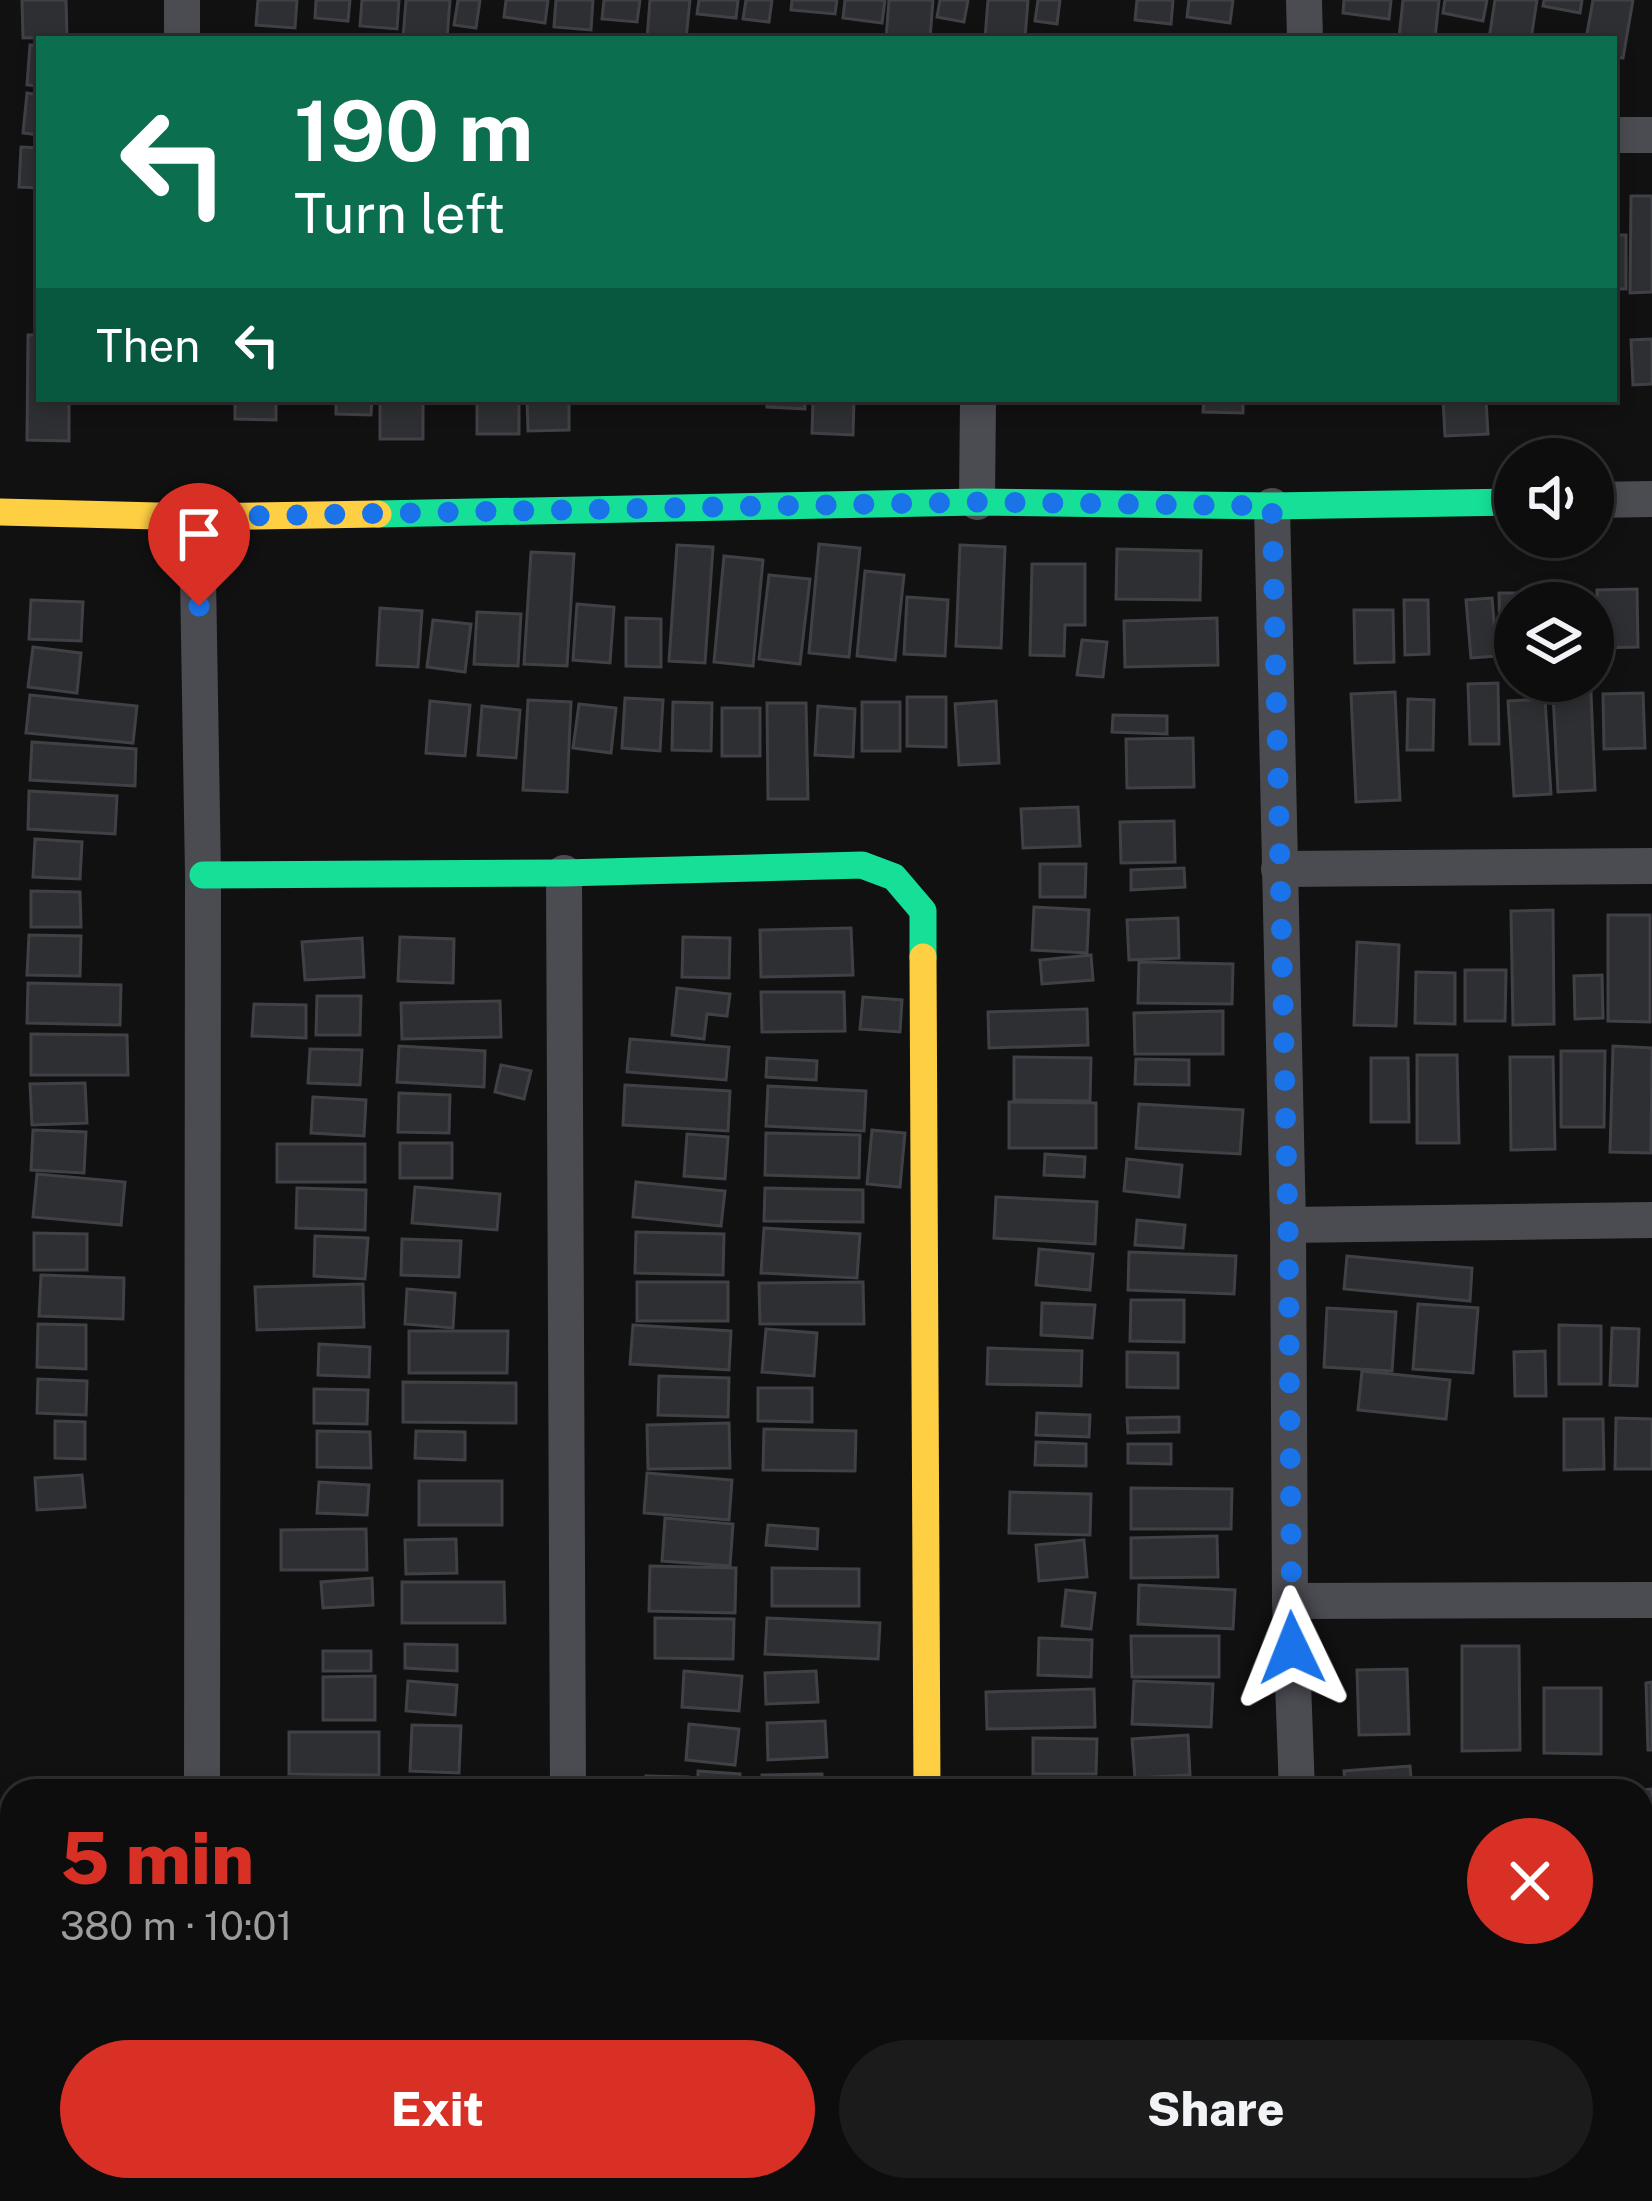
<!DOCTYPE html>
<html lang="en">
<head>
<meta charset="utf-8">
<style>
	body { margin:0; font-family:"Public Sans",sans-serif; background:#1b1b1c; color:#f1f3f6; height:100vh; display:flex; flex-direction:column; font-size:45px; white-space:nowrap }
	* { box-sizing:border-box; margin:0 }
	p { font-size:39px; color:#9a9c9e }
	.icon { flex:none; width:66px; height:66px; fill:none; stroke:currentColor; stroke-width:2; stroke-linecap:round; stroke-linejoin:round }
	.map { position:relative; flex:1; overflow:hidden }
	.sheet { position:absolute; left:0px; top:1779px; width:1653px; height:423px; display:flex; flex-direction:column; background:#0d0d0e; border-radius:36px 36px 0 0; box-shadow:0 6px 18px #0003,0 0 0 3px #2d2d2e }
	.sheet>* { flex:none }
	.banner { position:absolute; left:36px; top:36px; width:1581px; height:366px; border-radius:0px; box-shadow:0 6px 18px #0003,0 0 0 3px #2d2d2e; background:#0b6e4f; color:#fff; overflow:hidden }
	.fabs { position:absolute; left:1494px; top:438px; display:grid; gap:24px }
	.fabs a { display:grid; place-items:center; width:120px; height:120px; border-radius:50%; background:#0d0d0e; box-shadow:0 6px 18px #0003,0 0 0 3px #2d2d2e; font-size:60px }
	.pin { position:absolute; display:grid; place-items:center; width:102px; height:102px; color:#fff; margin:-123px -51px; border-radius:50% 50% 50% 0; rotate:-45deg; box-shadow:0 0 12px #0007 }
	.pin .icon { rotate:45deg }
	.me { position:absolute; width:132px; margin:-66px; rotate:358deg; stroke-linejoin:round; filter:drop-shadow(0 0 9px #0008) }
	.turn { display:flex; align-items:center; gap:42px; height:252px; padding:0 60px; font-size:54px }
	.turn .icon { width:156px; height:156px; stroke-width:2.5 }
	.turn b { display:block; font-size:84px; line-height:102px }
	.then { display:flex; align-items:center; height:114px; padding:0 60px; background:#0003; gap:24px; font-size:45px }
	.round { display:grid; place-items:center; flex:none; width:126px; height:126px; border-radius:63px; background:#1b1b1c }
	.head { display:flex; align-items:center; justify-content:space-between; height:204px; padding:0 60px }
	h1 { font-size:72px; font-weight:800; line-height:90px; color:#d93025 }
	.action { display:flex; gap:24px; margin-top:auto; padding:24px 60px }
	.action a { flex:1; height:138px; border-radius:72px; background:#d93025; color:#fff; font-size:48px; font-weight:800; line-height:138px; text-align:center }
	.action a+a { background:#1b1b1c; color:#f1f3f6 }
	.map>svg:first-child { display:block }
	.building { fill:#2e2f32; stroke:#404146; stroke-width:3 }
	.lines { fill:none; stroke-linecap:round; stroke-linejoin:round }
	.street { stroke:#4b4b52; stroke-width:36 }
	.fast { stroke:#16e098; stroke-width:27 }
	.slow { stroke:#ffcf43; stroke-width:27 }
	.route { stroke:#1a73e8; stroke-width:21; stroke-dasharray:0 37.8 }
</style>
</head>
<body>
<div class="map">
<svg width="1652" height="2201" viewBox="0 0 1652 2201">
	<rect width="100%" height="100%" fill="#111112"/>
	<g class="building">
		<path d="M22,0H66L67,37L23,38Z"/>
		<path d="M258,0H297L295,28L256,25Z"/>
		<path d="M316,0H350L348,21L315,18Z"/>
		<path d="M362,0H399L397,29L360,26Z"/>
		<path d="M406,0H450L447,39H403Z"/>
		<path d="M458,0H480L476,28L454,25Z"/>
		<path d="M506,0H548L545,23L504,17Z"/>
		<path d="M556,0H593L591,30L554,27Z"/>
		<path d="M604,0H640L637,22L602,19Z"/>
		<path d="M650,0H690L686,39H647Z"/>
		<path d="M699,0H738L736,18L697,14Z"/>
		<path d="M746,0H772L769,22L743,19Z"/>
		<path d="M792,0H837L835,14L791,10Z"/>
		<path d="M845,0H885L882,23L843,18Z"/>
		<path d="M889,0H933L930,39H886Z"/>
		<path d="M940,0H968L964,22L937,17Z"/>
		<path d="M988,0H1028L1025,39H985Z"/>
		<path d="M1038,0H1060L1057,24L1035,21Z"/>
		<path d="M1137,0H1173L1171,24L1135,20Z"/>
		<path d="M1189,0H1233L1230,23L1187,17Z"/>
		<path d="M1344,0H1391L1389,19L1343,13Z"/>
		<path d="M1403,0H1439L1435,39L1399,38Z"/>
		<path d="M1445,0H1487L1483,21L1443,13Z"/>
		<path d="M1495,0H1537L1531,39H1489Z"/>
		<path d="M1544,0H1582L1580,13L1543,6Z"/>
		<path d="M1593,0H1633L1623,58L1614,57V39H1586Z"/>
		<path d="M30,45L39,46V86L27,85Z"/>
		<path d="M27,93L39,95V135L23,133Z"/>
		<path d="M21,147L39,148V188L19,187Z"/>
		<path d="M1631,196H1652V292L1630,293Z"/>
		<rect x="1614" y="235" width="12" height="54"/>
		<path d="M28,335H39V399H69V441L27,440Z"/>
		<path d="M1652,339V384L1633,385L1631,340Z"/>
		<path d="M235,399H276V420L235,419Z"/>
		<path d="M336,399H372L371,415L336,414Z"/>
		<rect x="380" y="399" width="43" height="40"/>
		<rect x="477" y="399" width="42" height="35"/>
		<path d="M527,399H569V430L528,431Z"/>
		<path d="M767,399H805V409L767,407Z"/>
		<path d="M813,399H854L853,435L812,433Z"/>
		<path d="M1204,399H1243V413L1203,412Z"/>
		<path d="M1443,399H1486L1488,434L1445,436Z"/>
		<path d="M819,544L860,548L849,657L809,653Z"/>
		<path d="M677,545L713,547L705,663L669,661Z"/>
		<path d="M960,545L1005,547L1001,648L956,646Z"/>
		<path d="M1117,549L1201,551L1200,600L1116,599Z"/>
		<path d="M531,552L574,554L567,666L524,664Z"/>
		<path d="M724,556L763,560L753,666L714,662Z"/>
		<path d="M1032,564H1085V625H1065L1064,656L1030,655Z"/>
		<path d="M865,571L904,575L895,660L857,656Z"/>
		<path d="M769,575L810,579L800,664L759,659Z"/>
		<path d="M1637,589L1638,647L1598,648L1597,590Z"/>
		<path d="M1499,593H1525V603H1515V649H1500Z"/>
		<path d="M907,597L948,600L945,656L904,654Z"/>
		<path d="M1492,598L1497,656L1471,658L1466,600Z"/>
		<path d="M31,600L83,602L81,641L29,639Z"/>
		<path d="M1404,600H1428L1429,654L1405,655Z"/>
		<path d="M577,604L614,607L610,663L573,660Z"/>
		<path d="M380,608L422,611L418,667L377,665Z"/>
		<path d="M1354,610H1393L1394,662L1355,663Z"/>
		<path d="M477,612L521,614L518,666L474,664Z"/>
		<path d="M626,618L661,619V667L626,666Z"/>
		<path d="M1217,618L1218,665L1125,667L1124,621Z"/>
		<path d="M433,620L471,624L465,672L427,667Z"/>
		<path d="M1082,640L1107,642L1103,677L1077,675Z"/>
		<path d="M33,647L81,653L77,693L28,687Z"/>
		<path d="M1498,683L1499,744H1470L1468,684Z"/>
		<path d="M1395,692L1400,800L1356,802L1351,694Z"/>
		<path d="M1591,693L1595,790L1558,792L1553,694Z"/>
		<path d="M1643,693L1645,748L1604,749L1603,694Z"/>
		<path d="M30,695L137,706L133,743L26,733Z"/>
		<path d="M907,697H946V747L907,746Z"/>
		<path d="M625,698L663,700L660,751L622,748Z"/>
		<path d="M1408,699L1434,700L1433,750H1407Z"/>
		<path d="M1545,699L1551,794L1514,796L1508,701Z"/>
		<path d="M528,700L571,702L567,792L523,790Z"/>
		<path d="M430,701L470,705L465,756L426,753Z"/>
		<path d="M996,701L999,763L959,765L955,704Z"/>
		<path d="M673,702L712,703L711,751L672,750Z"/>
		<rect x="862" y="702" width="38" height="49"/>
		<path d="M767,703H806L808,799H768Z"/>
		<path d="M579,704L616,708L611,753L573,748Z"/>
		<path d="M482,706L520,710L516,758L478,755Z"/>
		<path d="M818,706L855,709L853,757L815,755Z"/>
		<rect x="722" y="708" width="38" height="48"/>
		<path d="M1113,715L1167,716V734L1112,732Z"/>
		<path d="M1193,738L1194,787L1127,788L1126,739Z"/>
		<path d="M32,742L136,749L135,786L30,780Z"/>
		<path d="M29,791L117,796L115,834L28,829Z"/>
		<path d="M1078,807L1080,846L1023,848L1021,809Z"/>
		<path d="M1174,821L1175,862L1121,863L1120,822Z"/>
		<path d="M35,839L82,842L80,879L33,877Z"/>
		<path d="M1040,864H1086L1085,897H1040Z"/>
		<path d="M1184,868L1185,887L1131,890V870Z"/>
		<path d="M31,891L80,892L81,927H31Z"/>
		<path d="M1034,907L1089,910L1087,953L1032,950Z"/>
		<path d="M1553,910L1554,1024L1513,1025L1511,911Z"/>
		<path d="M1608,915H1650V1022L1608,1021Z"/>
		<path d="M1178,918L1179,958L1129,960L1127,920Z"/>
		<path d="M851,928L853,975L761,977L760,930Z"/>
		<path d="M29,935L81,936L80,976L27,975Z"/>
		<path d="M400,937L454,939L453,983L398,981Z"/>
		<path d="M683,937L730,938L729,978L682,977Z"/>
		<path d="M362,938L364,977L305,980L302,942Z"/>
		<path d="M1357,942L1399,945L1396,1026L1354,1025Z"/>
		<path d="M1091,955L1093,980L1042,984L1040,960Z"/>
		<path d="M1139,962L1233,964L1232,1004L1138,1003Z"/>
		<path d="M1465,970H1506L1505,1021H1465Z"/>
		<path d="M1416,972L1455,973V1024L1415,1023Z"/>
		<path d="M1602,975L1603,1018L1575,1019L1574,976Z"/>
		<path d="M28,983L121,985L120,1025L27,1023Z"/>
		<path d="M677,988L730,994L727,1016L707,1014L704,1039L672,1035Z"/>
		<path d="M761,992H844L845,1031L762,1032Z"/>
		<path d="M317,996H361L360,1035H316Z"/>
		<path d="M863,997L902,1000L900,1032L860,1029Z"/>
		<path d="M500,1001L501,1037L402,1039L401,1003Z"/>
		<path d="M254,1004L306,1005V1038L252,1036Z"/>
		<path d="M1087,1009L1088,1045L989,1048L988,1012Z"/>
		<path d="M1223,1011V1054H1135L1134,1013Z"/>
		<path d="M31,1034L127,1035L128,1075H31Z"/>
		<path d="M630,1039L729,1047L726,1080L627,1072Z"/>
		<path d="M399,1046L485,1051L484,1087L397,1082Z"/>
		<path d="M1613,1046L1652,1048L1651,1153L1610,1152Z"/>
		<path d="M310,1049L362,1050L360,1085L308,1083Z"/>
		<path d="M1561,1051H1605L1604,1127H1561Z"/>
		<path d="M1417,1055H1457L1459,1143H1417Z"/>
		<path d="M1014,1057L1091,1058L1090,1101L1014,1100Z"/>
		<path d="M1510,1057H1553L1555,1149L1511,1150Z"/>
		<path d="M767,1058L817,1061L816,1080L766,1077Z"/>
		<path d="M1371,1058H1408L1409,1122H1371Z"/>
		<path d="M1136,1059L1189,1060V1085L1135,1084Z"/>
		<path d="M501,1065L531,1071L524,1099L495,1092Z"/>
		<path d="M85,1083L87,1123L32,1125L30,1084Z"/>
		<path d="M625,1085L730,1091L728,1131L623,1125Z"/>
		<path d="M768,1086L866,1091L864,1131L766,1126Z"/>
		<path d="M399,1093L450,1095L449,1133L398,1132Z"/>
		<path d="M313,1097L366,1100L364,1136L311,1133Z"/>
		<path d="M1009,1102L1096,1103V1148H1009Z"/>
		<path d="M1139,1104L1243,1110L1240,1154L1136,1148Z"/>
		<path d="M33,1130L86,1132L84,1173L31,1170Z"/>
		<path d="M872,1130L905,1133L900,1187L867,1184Z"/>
		<path d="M766,1133L860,1135L859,1178L765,1175Z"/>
		<path d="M687,1134L728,1137L725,1179L684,1176Z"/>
		<rect x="400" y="1143" width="52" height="35"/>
		<rect x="277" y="1144" width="88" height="38"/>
		<path d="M1045,1154L1085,1157L1084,1177L1044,1175Z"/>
		<path d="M1127,1159L1182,1165L1179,1197L1124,1191Z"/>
		<path d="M37,1174L125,1182L121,1225L33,1217Z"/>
		<path d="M636,1182L725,1191L721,1226L633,1217Z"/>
		<path d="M415,1187L500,1194L497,1230L412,1223Z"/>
		<path d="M297,1188L366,1190L365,1230L296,1228Z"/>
		<path d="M765,1188L863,1190V1222L764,1221Z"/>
		<path d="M996,1197L1097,1202L1095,1244L994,1238Z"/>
		<path d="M1137,1220L1185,1225L1183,1248L1135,1245Z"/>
		<path d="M764,1228L860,1234L857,1278L761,1273Z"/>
		<path d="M636,1232L724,1234L723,1275L635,1273Z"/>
		<path d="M34,1233L87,1234V1270H34Z"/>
		<path d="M315,1236L368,1238L365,1279L314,1276Z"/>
		<path d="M402,1239L461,1241L459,1277L401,1275Z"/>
		<path d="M1039,1249L1093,1254L1090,1290L1036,1285Z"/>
		<path d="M1129,1252L1236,1256L1234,1294L1128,1290Z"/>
		<path d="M1347,1256L1472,1268L1470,1301L1344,1289Z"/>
		<path d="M41,1275L124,1278L123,1319L39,1316Z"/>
		<rect x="637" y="1282" width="91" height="39"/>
		<path d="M863,1282L864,1324H760L759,1283Z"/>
		<path d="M363,1284L364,1327L257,1330L255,1287Z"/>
		<path d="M407,1289L455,1293L453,1328L405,1324Z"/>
		<path d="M1131,1300H1184V1342L1130,1341Z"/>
		<path d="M1042,1303L1095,1305L1092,1338L1041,1335Z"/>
		<path d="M1418,1304L1478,1308L1473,1373L1413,1369Z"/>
		<path d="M1327,1308L1396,1312L1392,1371L1324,1367Z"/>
		<path d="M38,1324L86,1325V1369L37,1367Z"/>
		<path d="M633,1325L731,1331L729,1370L630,1364Z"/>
		<path d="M1559,1325L1601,1326V1384H1559Z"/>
		<path d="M1612,1328L1639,1329L1637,1386L1610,1385Z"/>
		<path d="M766,1329L817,1333L814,1376L762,1372Z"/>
		<path d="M409,1331H508L507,1373H409Z"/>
		<path d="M319,1344L370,1347L369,1377L318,1375Z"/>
		<path d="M988,1348L1082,1351L1081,1386L987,1384Z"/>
		<path d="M1545,1351L1546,1396H1515L1514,1352Z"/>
		<path d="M1127,1352L1178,1353V1388L1127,1387Z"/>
		<path d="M1362,1371L1450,1380L1446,1419L1358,1410Z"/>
		<path d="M659,1376L729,1378L728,1417L658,1415Z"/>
		<path d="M38,1379L87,1381L86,1415L37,1413Z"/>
		<path d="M403,1382L516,1383V1423L403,1422Z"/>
		<path d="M758,1388H812V1422L758,1421Z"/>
		<path d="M314,1389L368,1390L367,1424L314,1423Z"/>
		<path d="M1037,1413L1090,1415L1089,1437L1036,1435Z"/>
		<path d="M1179,1417V1432L1128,1433L1127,1418Z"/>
		<path d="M1616,1418L1652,1419V1469H1615Z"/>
		<path d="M1564,1419H1603L1604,1469L1564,1470Z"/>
		<path d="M55,1421L85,1422V1459L55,1458Z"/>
		<path d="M729,1423L730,1468L648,1469L647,1425Z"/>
		<path d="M764,1429L856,1431L855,1471L763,1470Z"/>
		<path d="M317,1431L370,1432L371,1468L317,1467Z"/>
		<path d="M416,1431L465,1432V1460L415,1458Z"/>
		<path d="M1036,1442L1086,1444V1466L1035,1465Z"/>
		<path d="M1128,1444H1171V1464L1128,1463Z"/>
		<path d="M647,1473L732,1480L729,1520L644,1513Z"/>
		<path d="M82,1475L85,1507L37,1510L35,1478Z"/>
		<rect x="419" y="1481" width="83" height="44"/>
		<path d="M319,1482L369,1485L367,1515L317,1513Z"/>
		<path d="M1131,1488L1232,1489L1231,1529H1131Z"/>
		<path d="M1010,1492L1091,1494L1090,1535L1009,1533Z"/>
		<path d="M665,1518L733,1524L730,1566L662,1561Z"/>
		<path d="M768,1525L818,1529L817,1549L766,1545Z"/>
		<path d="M366,1529L367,1570H281V1530Z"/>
		<path d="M1217,1536L1218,1577L1131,1578V1538Z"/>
		<path d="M456,1539L457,1573L406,1574L405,1540Z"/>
		<path d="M1084,1540L1087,1577L1039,1581L1036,1545Z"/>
		<path d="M650,1566L736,1568L735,1613L649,1611Z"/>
		<path d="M772,1568L859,1569V1606H772Z"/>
		<path d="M372,1578L373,1605L323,1608L321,1582Z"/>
		<path d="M402,1582H504L505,1623H402Z"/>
		<path d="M1139,1585L1235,1590L1233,1629L1138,1624Z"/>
		<path d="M1066,1590L1095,1593L1091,1629L1062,1626Z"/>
		<path d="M655,1618L734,1619L733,1659L655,1658Z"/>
		<path d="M767,1618L880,1623L878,1659L765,1654Z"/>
		<path d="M1131,1636H1219V1677H1132Z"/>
		<path d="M1039,1638L1092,1640L1091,1677L1038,1675Z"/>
		<path d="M405,1644L457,1645V1671L405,1668Z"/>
		<path d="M1462,1646H1519L1520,1750L1462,1751Z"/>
		<rect x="323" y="1651" width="48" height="20"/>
		<path d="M1407,1669L1409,1734L1359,1735L1357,1670Z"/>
		<path d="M684,1671L742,1676L739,1711L682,1707Z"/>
		<path d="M816,1671L818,1702L766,1704L765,1673Z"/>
		<path d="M375,1676V1720H323V1677Z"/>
		<path d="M408,1681L457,1685L455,1715L406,1711Z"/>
		<path d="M1134,1681L1213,1684L1211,1727L1132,1724Z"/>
		<path d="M1652,1682V1750H1648L1646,1683Z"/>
		<path d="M1544,1688H1601V1754L1544,1753Z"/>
		<path d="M1094,1689L1095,1727L987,1729L986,1692Z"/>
		<path d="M825,1721L827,1757L768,1760L767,1723Z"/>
		<path d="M689,1724L739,1729L735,1765L686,1760Z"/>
		<path d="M412,1725L461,1726L459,1773L410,1771Z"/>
		<path d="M289,1732H379V1775L289,1774Z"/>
		<path d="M1188,1735L1190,1775L1135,1778L1132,1739Z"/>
		<path d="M1033,1738L1097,1739L1096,1774H1033Z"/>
		<path d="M1410,1766L1412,1791H1346L1344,1771Z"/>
		<path d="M698,1771L740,1774L739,1791H698Z"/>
		<path d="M822,1774V1791H762V1775Z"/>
		<path d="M646,1776L688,1777V1791H645Z"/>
		<path d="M377,1780V1791H321L320,1782Z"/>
		<path d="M1609,1780V1791H1551V1781Z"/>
		<path d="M412,1782L465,1784L464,1791H412Z"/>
		<path d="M1459,1786L1517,1787V1791H1459Z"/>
		<path d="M1652,1789V1861H1647L1641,1790Z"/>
	</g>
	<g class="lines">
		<g class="street">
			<path d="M182,0V39"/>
			<path d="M1304,0L1305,39"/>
			<path d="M1614,135H1652"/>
			<path d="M1593,500L1652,499"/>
			<path d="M977,502L978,399"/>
			<path d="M1272,506L1288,1225L1290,1601L1297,1791"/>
			<path d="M197,517L203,875L202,1791"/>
			<path d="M1279,869L1652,866"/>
			<path d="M564,873L568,1791"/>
			<path d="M1288,1225L1652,1220"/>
			<path d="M1290,1601L1652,1600"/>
			<path d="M1641,2093H1652"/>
			<path d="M0,2113H12"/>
			<path d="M725,2190L726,2201"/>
			<path d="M1416,2201V2195L1652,2192"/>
		</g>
		<g class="fast">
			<path d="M378,514L977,502L1272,506L1515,502"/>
			<path d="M203,875L564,873L862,865L894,877L923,911V957"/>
		</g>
		<g class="slow">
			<path d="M0,512L197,517L378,514"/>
			<path d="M923,957L927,1791"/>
		</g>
	</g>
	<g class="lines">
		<path class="route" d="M199,606L197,517L977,502L1272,506L1288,1225L1292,1648"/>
	</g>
</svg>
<div class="fabs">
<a><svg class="icon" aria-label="sound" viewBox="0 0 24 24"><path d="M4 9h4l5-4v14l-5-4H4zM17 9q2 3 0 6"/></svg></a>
<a><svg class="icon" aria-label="layers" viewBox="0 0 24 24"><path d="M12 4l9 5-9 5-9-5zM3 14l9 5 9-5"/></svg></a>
</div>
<div class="pin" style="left:199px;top:606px;background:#d93025"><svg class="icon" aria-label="arrive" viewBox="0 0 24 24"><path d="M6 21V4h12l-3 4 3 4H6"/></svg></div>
<svg class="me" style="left:1292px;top:1648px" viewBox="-20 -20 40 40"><path d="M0-17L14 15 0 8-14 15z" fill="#1a73e8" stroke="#fff" stroke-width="4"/></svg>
<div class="banner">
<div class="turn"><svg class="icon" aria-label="left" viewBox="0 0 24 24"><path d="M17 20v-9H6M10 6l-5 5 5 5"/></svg><div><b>190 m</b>Turn left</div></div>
<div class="then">Then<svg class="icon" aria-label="left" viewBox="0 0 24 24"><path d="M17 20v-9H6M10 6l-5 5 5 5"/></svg></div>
</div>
<section class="sheet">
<div class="head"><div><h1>5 min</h1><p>380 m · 10:01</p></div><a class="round" style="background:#d93025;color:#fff"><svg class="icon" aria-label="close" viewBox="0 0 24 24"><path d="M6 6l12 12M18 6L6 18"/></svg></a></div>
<div class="action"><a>Exit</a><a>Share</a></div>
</section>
</div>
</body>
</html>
